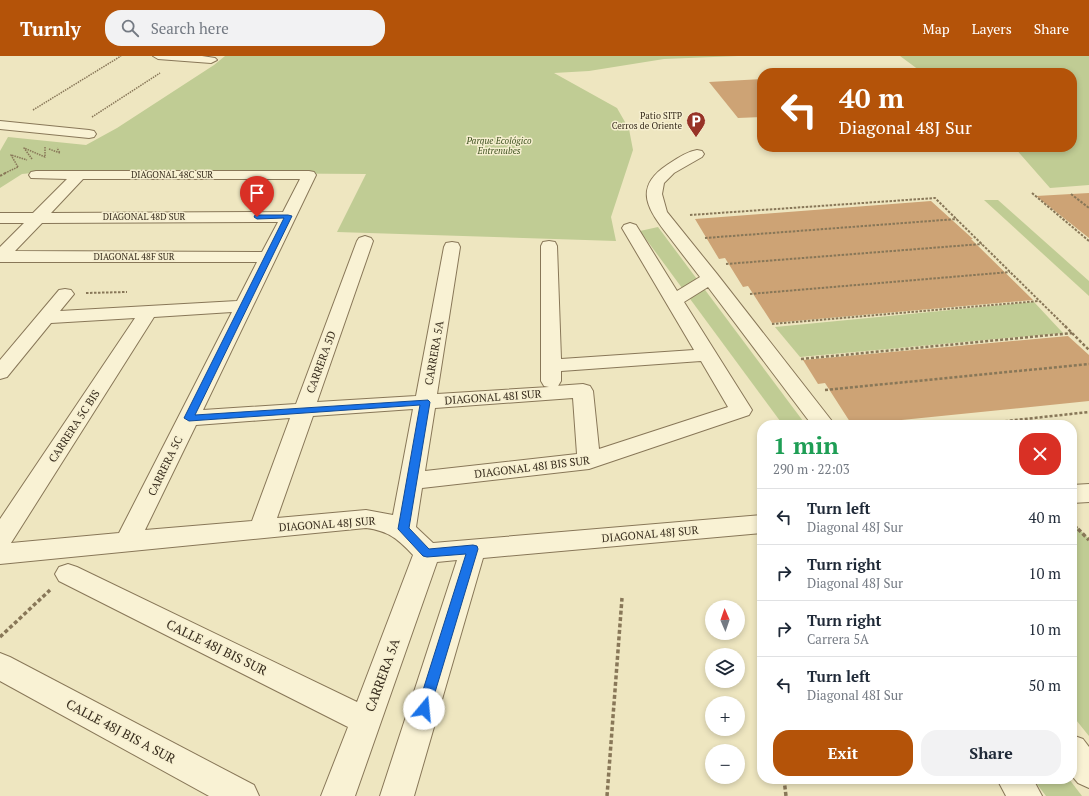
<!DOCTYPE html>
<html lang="en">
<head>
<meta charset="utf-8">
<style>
	body { margin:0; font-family:"PT Serif",serif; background:#f2f2f3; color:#1f2937; height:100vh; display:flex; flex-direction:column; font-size:15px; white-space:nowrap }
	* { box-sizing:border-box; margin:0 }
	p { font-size:13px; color:#747a83 }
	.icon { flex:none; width:22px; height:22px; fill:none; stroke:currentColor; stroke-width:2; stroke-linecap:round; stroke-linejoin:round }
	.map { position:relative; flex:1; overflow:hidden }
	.details { position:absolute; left:757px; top:364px; width:320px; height:364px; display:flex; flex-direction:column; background:#fff; border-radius:16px; box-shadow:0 2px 6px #0003 }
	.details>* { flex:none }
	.hud { position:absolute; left:757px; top:12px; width:320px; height:84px; border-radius:16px; box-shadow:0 2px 6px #0003; background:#b45309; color:#fff; overflow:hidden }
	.needle { width:26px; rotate:358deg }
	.fabs { position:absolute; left:705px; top:544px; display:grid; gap:8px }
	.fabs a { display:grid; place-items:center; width:40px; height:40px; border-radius:50%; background:#fff; box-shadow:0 2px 6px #0003; font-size:20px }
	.pin { position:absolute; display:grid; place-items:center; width:34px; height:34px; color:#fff; margin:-41px -17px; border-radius:50% 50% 50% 0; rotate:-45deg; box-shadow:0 0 4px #0007 }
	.pin .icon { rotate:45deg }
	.me { position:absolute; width:44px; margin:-22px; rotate:17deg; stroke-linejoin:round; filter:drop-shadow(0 0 3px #0008) }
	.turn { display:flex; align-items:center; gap:14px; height:84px; padding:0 16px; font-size:18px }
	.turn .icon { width:52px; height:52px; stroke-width:2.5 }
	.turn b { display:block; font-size:28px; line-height:34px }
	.round { display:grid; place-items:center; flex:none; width:42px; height:42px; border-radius:16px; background:#f2f2f3 }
	.head { display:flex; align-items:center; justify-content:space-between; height:68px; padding:0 16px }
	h1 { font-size:24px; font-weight:600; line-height:30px; color:#1e9e55 }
	.button { display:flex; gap:8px; margin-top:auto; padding:8px 16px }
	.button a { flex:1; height:46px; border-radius:16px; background:#b45309; color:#fff; font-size:16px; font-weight:600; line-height:46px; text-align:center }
	.button a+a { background:#f2f2f3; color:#1f2937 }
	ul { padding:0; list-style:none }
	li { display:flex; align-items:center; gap:12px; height:56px; padding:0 16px; border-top:1px solid #e0e1e3 }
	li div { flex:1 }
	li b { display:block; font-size:15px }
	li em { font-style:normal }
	header { display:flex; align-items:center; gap:24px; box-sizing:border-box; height:56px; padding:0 20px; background:#b45309; color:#fff }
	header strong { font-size:19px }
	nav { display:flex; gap:22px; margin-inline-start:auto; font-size:14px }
	.search { width:280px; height:36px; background:#f2f2f3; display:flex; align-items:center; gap:10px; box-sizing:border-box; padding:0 14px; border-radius:16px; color:#747a83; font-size:15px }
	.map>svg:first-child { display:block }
	.green { fill:#c0cc94 }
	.building { fill:#cda375 }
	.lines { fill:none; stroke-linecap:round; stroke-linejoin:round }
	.minor-casing { stroke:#887758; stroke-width:2 }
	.path-far3 { stroke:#887758; stroke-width:1.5; stroke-dasharray:1.5 1; stroke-linecap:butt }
	.path-far2 { stroke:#887758; stroke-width:2; stroke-dasharray:2.5 1.5; stroke-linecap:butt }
	.path-far1 { stroke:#887758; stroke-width:2.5; stroke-dasharray:3 2; stroke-linecap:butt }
	.path { stroke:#887758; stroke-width:3.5; stroke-dasharray:4 2.5; stroke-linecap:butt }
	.minor { fill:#f9f2d4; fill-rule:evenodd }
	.route { fill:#1a73e8; stroke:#114b97 }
	.labels { text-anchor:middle; stroke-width:3; stroke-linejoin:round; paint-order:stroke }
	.far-poi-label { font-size:9px; fill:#372c1d; stroke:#f6efd0; text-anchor:end }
	.far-park-label { font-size:9px; font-style:italic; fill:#425423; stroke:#f6efd0 }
	.far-street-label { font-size:9px; fill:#372c1d; stroke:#f6efd0 }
	.street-label { font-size:11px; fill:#372c1d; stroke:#f6efd0 }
	.near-street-label { font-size:13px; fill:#372c1d; stroke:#f6efd0 }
</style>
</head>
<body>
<header>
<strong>Turnly</strong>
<div class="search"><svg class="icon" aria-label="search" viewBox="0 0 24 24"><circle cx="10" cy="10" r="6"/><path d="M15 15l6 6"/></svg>Search here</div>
<nav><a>Map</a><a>Layers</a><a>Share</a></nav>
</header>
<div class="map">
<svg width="1089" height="740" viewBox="0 0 1089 740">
	<rect width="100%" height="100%" fill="#eee6c0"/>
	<g class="green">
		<path d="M225,0H738L664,3L589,15L554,17L617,52L629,73L633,94L611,161L616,185L337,176L366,118L42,116L22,118L0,132V95L8,81L86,89L117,72L214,9Z"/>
		<path d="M900,0H1089V129L1050,132L1014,91H1072V17H923Z"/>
		<path d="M984,144H998L1089,225V240Z"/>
		<path d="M658,171L806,369H783L640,175Z"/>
		<path d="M1034,246L1063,277L800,301L775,271Z"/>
		<path d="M1072,466L1089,483V680L1072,659Z"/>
		<path d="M1033,723H1069L1082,740H1046Z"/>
	</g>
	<g class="building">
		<path d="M762,23V61L738,62L709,26Z"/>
		<path d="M1089,137V182L1036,140Z"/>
		<path d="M931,145L973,183H971L1033,244L772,267L748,230L743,231L725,202L719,203L695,163Z"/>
		<path d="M1068,280L1089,299V345L852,369L825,327L818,328L803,304Z"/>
	</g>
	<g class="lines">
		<defs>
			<g id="minor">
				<path d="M153,0H202L215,2L217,4L211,7L158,3Z"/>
				<path d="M0,65L89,74L94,75L96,78L94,81L89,82L0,73Z"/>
				<path d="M697,94L702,95L704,98L702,101L674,117L664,127L662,138L667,156L717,218L835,369H812L708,231L684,246L752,354L749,359L589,413L422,432L416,471L433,487L762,459V477L483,502L414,740H380L457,504L437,506L355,740H321L348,671L59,525L55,518L59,511L68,508L77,511L357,646L413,499C398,483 389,475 366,472L0,508V463L135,262L51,267L7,321L0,323V304L59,234L65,233L71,234L74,238L60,255L237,245L257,206H0V191L24,167H0V157H33L67,123L31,122L29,119L31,116L36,115H309L314,116L316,119L203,354L296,348L357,185L359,182L365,180L371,182L373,185L317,346L416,340L444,191L446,187L452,186L458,187L460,191L437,338L549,331L544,330L541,325V190L543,186L549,185L555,186L557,190L561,303L694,294L622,172L624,169L630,167L636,169L677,235L700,221C690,208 680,195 670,182C650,156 631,133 667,109C676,103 686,96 697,94ZM83,123H300L283,156L51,157ZM278,166L262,196L15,195L42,167ZM232,256L119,477L11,487L154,261ZM701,305L728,351L599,393L593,335L590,330L583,328L555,330H558L561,325V315ZM573,342L577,398L425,415L435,352ZM413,353L393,459L366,454L277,462L313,360ZM290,362L252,465L145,474L196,369Z"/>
				<path d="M1089,428V446L1072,447V429Z"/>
				<path d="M0,597L10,601L254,729L259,740H209L0,625Z"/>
				<path d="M1072,679L1083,683L1089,691V732L1078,727L1072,720Z"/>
				<path d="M997,723H1033L1042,740H1006Z"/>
			</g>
		</defs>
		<use href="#minor" class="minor-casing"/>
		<g class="path-far3">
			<path d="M33,54L121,0"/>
			<path d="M92,61L160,17"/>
			<path d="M49,93L60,97L57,92"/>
			<path d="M32,103L24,92L45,101V91"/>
			<path d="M18,111L11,99L27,104"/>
			<path d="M5,117L18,111"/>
		</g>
		<g class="path-far2">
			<path d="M0,120L7,116"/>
			<path d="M1032,137L1089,185"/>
			<path d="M1071,138L1089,152"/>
			<path d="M690,159L935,142L1066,271"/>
			<path d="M705,182L957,163"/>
			<path d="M726,208L982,188"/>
			<path d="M86,237L127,236"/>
			<path d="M750,238L1010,216"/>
			<path d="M772,268L1039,245"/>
		</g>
		<g class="path-far1">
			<path d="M1065,270L1089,294"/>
			<path d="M801,303L1072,277"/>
			<path d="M825,334L1089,308"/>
			<path d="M970,369L1089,356"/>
			<path d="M1072,466L1079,474"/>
		</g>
		<g class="path">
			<path d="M1078,473L1089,484"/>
			<path d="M0,581L50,534"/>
			<path d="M784,723L786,740"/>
			<path d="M607,740L622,542"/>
		</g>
		<use href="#minor" class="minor"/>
	</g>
	<path class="route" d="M255,159H288L292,160L195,359L428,344L430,346L409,472L429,493L473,489L477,490L478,493L430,653L428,657L424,659L419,657L417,653L466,498L427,501L423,500L398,473L420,349L189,365L184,362L284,162L257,163L254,161Z"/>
	<defs>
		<symbol id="parking-pin" viewBox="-11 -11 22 30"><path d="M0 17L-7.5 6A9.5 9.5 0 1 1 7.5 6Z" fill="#973327" stroke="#f6efd0"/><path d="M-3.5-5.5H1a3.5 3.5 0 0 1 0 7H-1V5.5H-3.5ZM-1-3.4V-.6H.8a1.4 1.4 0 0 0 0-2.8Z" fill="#fff"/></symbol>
	</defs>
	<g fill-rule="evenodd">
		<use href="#parking-pin" x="685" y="54" width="22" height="30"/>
	</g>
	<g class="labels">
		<g class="far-poi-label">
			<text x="682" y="63">Patio SITP<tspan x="682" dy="10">Cerros de Oriente</tspan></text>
		</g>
		<g class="far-park-label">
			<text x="499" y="88">Parque Ecológico<tspan x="499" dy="10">Entrenubes</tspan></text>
		</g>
		<g class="far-street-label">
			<text x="172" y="122">DIAGONAL 48C SUR</text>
			<text x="144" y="164">DIAGONAL 48D SUR</text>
			<text x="134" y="204">DIAGONAL 48F SUR</text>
		</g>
		<g class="street-label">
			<text transform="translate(434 297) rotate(-80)" y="4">CARRERA 5A</text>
			<text transform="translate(321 306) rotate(-70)" y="4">CARRERA 5D</text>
			<text transform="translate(493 341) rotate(-4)" y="4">DIAGONAL 48I SUR</text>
			<text transform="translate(74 370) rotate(-57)" y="4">CARRERA 5C BIS</text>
			<text transform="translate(165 410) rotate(-64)" y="4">CARRERA 5C</text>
			<text transform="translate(532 411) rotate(-7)" y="4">DIAGONAL 48I BIS SUR</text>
			<text transform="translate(327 468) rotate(-4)" y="4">DIAGONAL 48J SUR</text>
			<text transform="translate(650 478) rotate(-5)" y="4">DIAGONAL 48J SUR</text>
		</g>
		<g class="near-street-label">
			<text transform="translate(217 591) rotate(26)" y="5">CALLE 48J BIS SUR</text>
			<text transform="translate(382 619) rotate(-70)" y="5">CARRERA 5A</text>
			<text transform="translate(121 675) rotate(28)" y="5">CALLE 48J BIS A SUR</text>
		</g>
	</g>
</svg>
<div class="fabs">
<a><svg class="needle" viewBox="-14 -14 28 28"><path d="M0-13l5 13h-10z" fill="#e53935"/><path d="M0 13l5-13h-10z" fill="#747a83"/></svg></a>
<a><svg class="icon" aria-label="layers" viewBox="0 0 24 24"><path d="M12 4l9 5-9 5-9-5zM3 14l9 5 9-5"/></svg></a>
<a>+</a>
<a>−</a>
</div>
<div class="pin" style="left:257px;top:161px;background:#d93025"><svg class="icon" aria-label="arrive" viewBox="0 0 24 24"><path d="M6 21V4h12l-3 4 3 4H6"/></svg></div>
<svg class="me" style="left:424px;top:653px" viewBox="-20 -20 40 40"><circle r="19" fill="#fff"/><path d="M0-13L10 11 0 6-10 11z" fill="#1a73e8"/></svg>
<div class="hud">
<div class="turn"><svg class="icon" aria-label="left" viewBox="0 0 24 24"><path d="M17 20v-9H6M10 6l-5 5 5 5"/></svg><div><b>40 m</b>Diagonal 48J Sur</div></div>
</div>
<section class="details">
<div class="head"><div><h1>1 min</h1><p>290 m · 22:03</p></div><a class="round" style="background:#d93025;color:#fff"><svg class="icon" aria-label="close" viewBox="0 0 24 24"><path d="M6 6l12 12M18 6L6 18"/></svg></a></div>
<ul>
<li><svg class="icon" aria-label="left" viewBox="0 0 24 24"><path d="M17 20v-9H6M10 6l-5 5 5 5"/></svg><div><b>Turn left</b><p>Diagonal 48J Sur</p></div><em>40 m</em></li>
<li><svg class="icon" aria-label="right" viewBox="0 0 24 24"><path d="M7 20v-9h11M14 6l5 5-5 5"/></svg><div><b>Turn right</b><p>Diagonal 48J Sur</p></div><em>10 m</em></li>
<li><svg class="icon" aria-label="right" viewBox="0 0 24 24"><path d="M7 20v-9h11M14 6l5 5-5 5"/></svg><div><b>Turn right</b><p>Carrera 5A</p></div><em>10 m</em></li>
<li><svg class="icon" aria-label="left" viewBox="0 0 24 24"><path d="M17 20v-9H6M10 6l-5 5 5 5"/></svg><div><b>Turn left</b><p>Diagonal 48I Sur</p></div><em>50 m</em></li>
</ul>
<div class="button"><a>Exit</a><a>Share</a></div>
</section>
</div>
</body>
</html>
